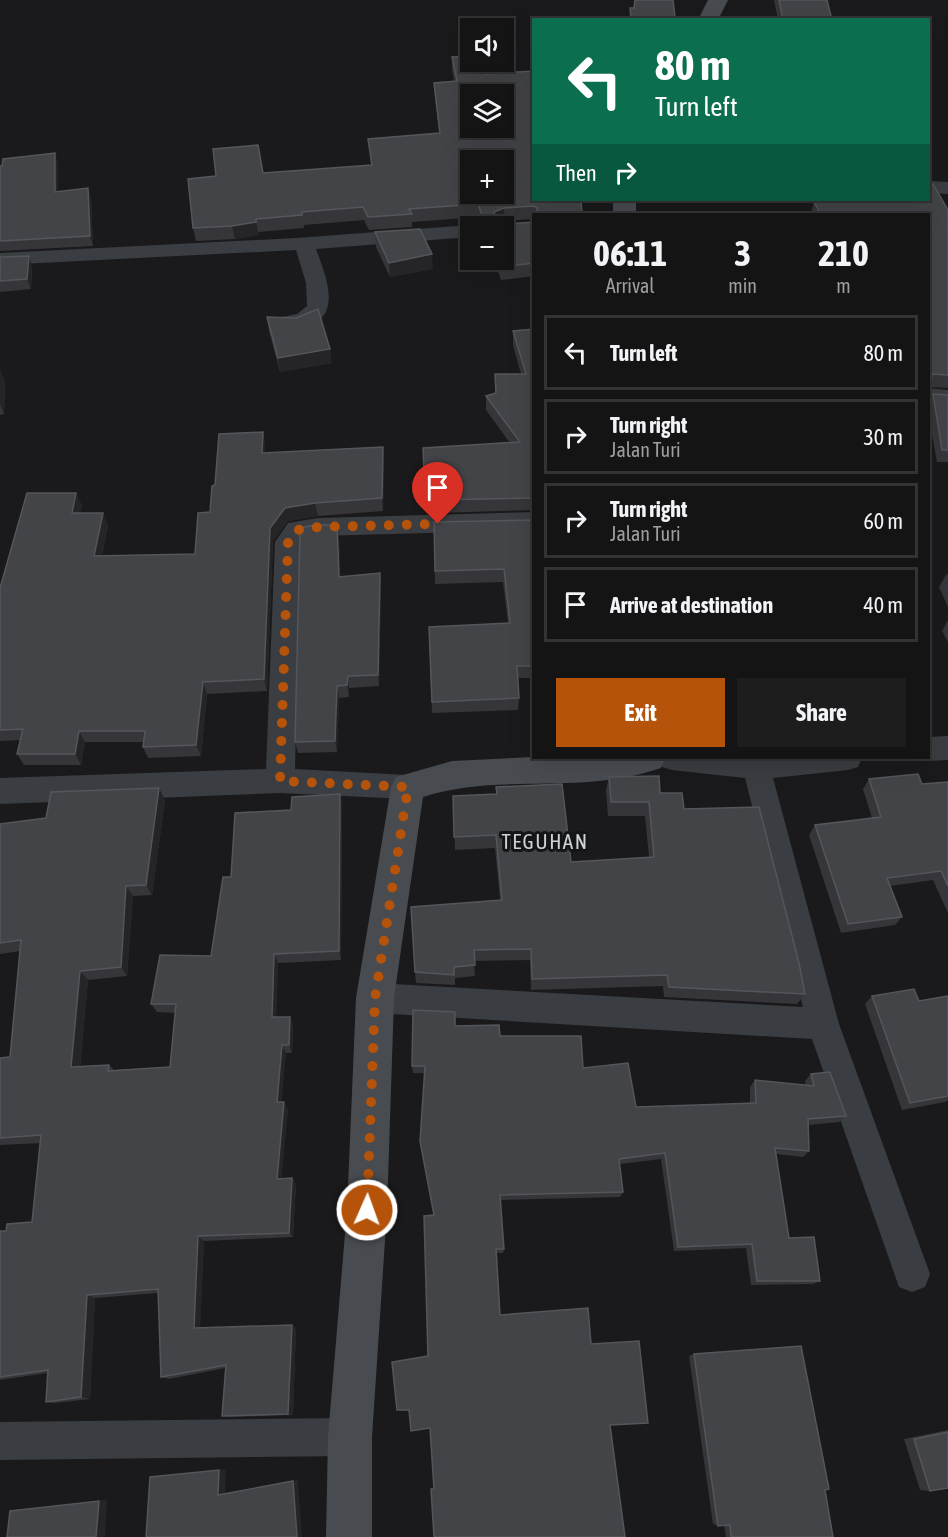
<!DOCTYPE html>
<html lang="en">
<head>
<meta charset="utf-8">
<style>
	body { margin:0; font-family:"Asap Condensed",sans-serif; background:#1d1d1e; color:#f1f3f6; height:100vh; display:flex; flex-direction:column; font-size:22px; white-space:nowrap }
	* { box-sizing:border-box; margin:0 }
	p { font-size:20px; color:#9d9ea0 }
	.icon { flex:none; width:33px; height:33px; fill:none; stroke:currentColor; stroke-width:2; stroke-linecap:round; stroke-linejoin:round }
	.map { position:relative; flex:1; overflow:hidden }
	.details { position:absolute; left:532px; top:213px; width:398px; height:546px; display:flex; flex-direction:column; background:#141415; border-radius:0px; box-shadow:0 6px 24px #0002,0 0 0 2px #333334 }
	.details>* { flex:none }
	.hud { position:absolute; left:532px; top:18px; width:398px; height:183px; border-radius:0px; box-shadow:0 6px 24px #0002,0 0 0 2px #333334; background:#0b6e4f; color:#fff; overflow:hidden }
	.controls { position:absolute; left:460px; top:18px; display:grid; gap:12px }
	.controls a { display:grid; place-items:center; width:54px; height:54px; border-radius:0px; background:#141415; box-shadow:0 6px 24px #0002,0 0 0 2px #333334; font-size:30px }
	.pin { position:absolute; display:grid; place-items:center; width:51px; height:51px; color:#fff; margin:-62px -26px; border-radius:50% 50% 50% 0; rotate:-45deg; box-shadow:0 0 6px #0007 }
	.pin .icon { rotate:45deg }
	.me { position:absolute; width:66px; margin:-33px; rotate:2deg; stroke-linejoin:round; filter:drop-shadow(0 0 4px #0008) }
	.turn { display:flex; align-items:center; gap:21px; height:126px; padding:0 24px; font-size:27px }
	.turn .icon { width:78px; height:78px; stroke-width:2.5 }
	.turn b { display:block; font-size:42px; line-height:51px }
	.then { display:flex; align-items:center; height:57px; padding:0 24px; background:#0003; gap:12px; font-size:22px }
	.eta { display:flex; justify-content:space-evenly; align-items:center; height:102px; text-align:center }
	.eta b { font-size:36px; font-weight:700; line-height:42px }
	.cta { display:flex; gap:12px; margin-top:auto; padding:12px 24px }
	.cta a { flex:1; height:69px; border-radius:0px; background:#b45309; color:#fff; font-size:24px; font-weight:700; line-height:69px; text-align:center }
	.cta a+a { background:#1d1d1e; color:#f1f3f6 }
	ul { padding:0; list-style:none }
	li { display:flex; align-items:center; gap:18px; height:75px; margin:0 12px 9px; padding:0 12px; border:3px solid #333334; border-radius:0px }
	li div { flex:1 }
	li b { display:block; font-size:22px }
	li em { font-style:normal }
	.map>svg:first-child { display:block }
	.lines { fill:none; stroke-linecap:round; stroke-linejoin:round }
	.street { fill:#3a3d41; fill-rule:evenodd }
	.secondary { fill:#484c51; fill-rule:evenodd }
	.wall { fill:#36363a }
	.shaded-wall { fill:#252528 }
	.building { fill:#434448; stroke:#53565a; stroke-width:1.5; fill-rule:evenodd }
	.route { stroke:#b45309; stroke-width:10; stroke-dasharray:0 18 }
	.labels { text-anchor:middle; stroke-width:6; stroke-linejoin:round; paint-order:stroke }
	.quarter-label { font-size:21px; letter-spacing:1.5px; fill:#cdd2d7; stroke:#141517 }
</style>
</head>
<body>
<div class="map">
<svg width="948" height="1537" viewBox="0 0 948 1537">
	<rect width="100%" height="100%" fill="#1a1a1c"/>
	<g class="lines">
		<g class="street">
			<path d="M928,181L948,182V194L928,193Z"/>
			<path d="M471,225L478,226H471V237L316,249C325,274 344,316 306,327C296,329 287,331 277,328L274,323L277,318L297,314L307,306L306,283L296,250L0,265V253L296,238Z"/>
			<path d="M928,388L948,390V406L928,404Z"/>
			<path d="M534,512V530L318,536L305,538L300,544L295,769L408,775L418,778L422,787L418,796L408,799L280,793L0,804V778L266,769L275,542L288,523L318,518Z"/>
			<path d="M948,736V760L928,761L918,758H928V737Z"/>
			<path d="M658,758H862L858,767L848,770L773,778L839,1024L930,1274L925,1287L912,1292L899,1287L812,1039L375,1013L364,1009L359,998L364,987L375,983L803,1007L745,778L672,770L662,767Z"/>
			<path d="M350,1418L364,1423L369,1437L364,1451L350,1456L0,1460V1422Z"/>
		</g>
		<g class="secondary">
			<path d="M708,0H728L718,20H698Z"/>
			<rect x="613" y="200" width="23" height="14"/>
			<path d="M534,757L665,758L661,768C580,796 500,772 423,797L394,998L387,1210L372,1437V1537H326L328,1437L347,1210L356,998L391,787L396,777L452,761Z"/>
		</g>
	</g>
	<g class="wall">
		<path d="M774,0H827L832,20H778Z"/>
		<path d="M452,57L485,74L582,214H534V219L504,221V224L534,222V276L501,280L494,260H504V226H481L478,217L412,222V227L369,230L364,220L304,225V228L258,232L259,235L235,239L196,241L193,228L216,176L371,165L368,139L439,133L435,96L434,83L454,81L452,70Z"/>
		<path d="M58,163V192L88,188L91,198L93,246L0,251V166Z"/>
		<path d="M814,201L948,210V388L930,387L928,390V214H811Z"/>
		<path d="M375,232L433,269L390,277L376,247Z"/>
		<path d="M0,257L32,266L31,289L0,292Z"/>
		<path d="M267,317L332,363L280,372L269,331Z"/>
		<path d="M534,329V510L434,513V507L425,508L423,448L510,443L486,410V396L495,393V374H521L513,345V331Z"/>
		<path d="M0,370L5,382L4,414L0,415Z"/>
		<path d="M933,394L948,395V462H937L928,413V403Z"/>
		<path d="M263,432L265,445V453L384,460L383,511L318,516L288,521L273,541L267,691L207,694L201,756L148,758L143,747L144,742H85L81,765H24L17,754L20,740L0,741V588L76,493L82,506L80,513L108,525L102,556L195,554L210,512L215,485Z"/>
		<path d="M534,520V678H517L519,698L518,710L432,713L429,627L508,623L503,582L435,584L434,522Z"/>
		<path d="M337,525L339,538L340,576L380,573L381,586L379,686L349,688V697L339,698L337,752L298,753L295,742Z"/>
		<path d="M948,574V607L939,587L946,575Z"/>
		<path d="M948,620V642L942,631Z"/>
		<path d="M609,777L660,793L684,809L805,994L797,1004L664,997L663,986L531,990L530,960L474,961L475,976L455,978V985L416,983L415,972L500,900L495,848L455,850L453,796L496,794V787L571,862L649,857L645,816H608L606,790Z"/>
		<path d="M869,779L922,784L948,782V913L933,880L890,886L902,917L895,925L841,933L809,835L815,825L872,818L863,789Z"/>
		<path d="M340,794L342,806L341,960L278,963L276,1017H290L293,1025L292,1053H286L281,1102L288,1109L281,1179L292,1178L296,1184L293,1237L204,1241L200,1327L296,1328L293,1415L228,1417L222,1416L225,1368L169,1379L161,1377L158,1293L95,1298L90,1399L55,1403L46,1402L47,1373L0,1380V1231H6L32,1222L41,1143L0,1145V1058L10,1057L20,951L0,954V824L46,818L165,800L152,895L133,896L127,976L88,980L80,1067L109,1065L114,1070L170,1067L175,1013L157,1012L151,1004L211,956L231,877L291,810Z"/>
		<path d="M872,996L919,1001L948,996V1100L945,1102L902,1110L865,1004Z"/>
		<path d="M500,1036L583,1068L636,1107L750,1104V1087L755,1080L806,1085L805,1081L811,1074L846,1116L839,1122L808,1125L809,1151L803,1157L776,1154L789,1238L820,1281L813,1284L751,1285L746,1248L674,1251L661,1159L620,1164L623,1192L620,1197L500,1200L504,1249L503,1253H497L500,1315L591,1344L610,1425L625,1537L431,1489L434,1488L431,1428L411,1431L409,1411L397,1410L428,1356L434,1215L425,1073H413L412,1066Z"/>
		<path d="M694,1354L825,1490L833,1537H726L724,1525L718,1526L713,1524L689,1356Z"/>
		<path d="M948,1430V1488L930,1491L920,1490L904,1439Z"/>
	</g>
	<g class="shaded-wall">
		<path d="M55,153L58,163V202L55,192Z"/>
		<path d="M88,188L91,198L93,246L90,236Z"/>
		<path d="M504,208V221L494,225V212Z"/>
		<path d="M256,222L259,235L235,239L232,226Z"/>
		<path d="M432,254L433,269L390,277L389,263Z"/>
		<path d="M29,256L32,266L31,289L27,279Z"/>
		<path d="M330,349L332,363L280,372L278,358Z"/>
		<path d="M0,370L5,382L4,414L0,404Z"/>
		<path d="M263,432L265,445V466L262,453Z"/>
		<path d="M383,447L384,460L383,511L382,498Z"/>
		<path d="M76,493L82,506L77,526L72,513Z"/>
		<path d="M315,503L318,516L288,521L273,541L267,691L264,679L270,528L285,508Z"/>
		<path d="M103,513L108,525L99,569L94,556Z"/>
		<path d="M337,525L339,538L341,589L339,577Z"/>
		<path d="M380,573L381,586L379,686L378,675Z"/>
		<path d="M348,676L349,688V697L347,685Z"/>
		<path d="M203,682L207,694L201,756L196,745Z"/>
		<path d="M337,686L339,698L337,752L335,741Z"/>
		<path d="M79,731L85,742L81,765L75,754Z"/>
		<path d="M159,788L165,800L152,895L146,885Z"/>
		<path d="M340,794L342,806L341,960L339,951Z"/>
		<path d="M126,886L133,896L127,976L121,967Z"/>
		<path d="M274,954L278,963L276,1026L272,1017Z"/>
		<path d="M80,971L88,980L79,1075L71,1067Z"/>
		<path d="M290,1017L293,1025L292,1053L289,1045Z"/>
		<path d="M282,1045L286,1053L281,1109L277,1102Z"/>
		<path d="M284,1102L288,1109L281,1185L277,1179Z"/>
		<path d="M292,1178L296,1184L293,1237L289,1233Z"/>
		<path d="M198,1236L204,1241L200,1330L194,1328Z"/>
		<path d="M87,1295L95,1298L90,1399L81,1397Z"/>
		<path d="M292,1325L296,1328L293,1415L288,1414Z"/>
		<path d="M226,1469L225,1493L218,1495L219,1470Z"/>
		<path d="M298,1480L302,1537H297L293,1481Z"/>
		<path d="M107,1499L105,1537H96L99,1501Z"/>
	</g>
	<g class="building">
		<path d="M635,0H673L675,17L765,20H631L630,8H634Z"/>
		<path d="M779,0H827L832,20H783Z"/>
		<path d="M471,56V62H482L485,74L534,71V200H581L582,214H537V208L534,206L504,208L494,212L495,215H502L504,224L534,222V263L501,267L499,260H504V226H486L478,204L409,209L412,214L368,217L363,207L302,212V215L256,219V222L232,226L193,228L188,179L216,176L213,149L258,145L263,173L372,165L368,139L440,133L434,83L457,81L452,57ZM471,94H504V128H471ZM471,160H504V194H471Z"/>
		<path d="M55,153V192L88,188L90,236L0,241V166H2L3,159Z"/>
		<path d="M933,184L948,210V375L932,374L931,384L928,369V214H820L814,201L834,200H928V185Z"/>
		<path d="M420,229L432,254L389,263L375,232Z"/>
		<path d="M29,256L27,279L0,281V257Z"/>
		<path d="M318,309L330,349L278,358L267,317L296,318Z"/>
		<path d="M534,329V498L434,500V495H425L423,448L520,442L486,396L496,393L495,374H526L513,331Z"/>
		<path d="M933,394L948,395V450H942Z"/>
		<path d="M263,432L262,453L383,447L382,498L315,503L285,508L270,528L264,679L203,682L196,745L143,747L145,731H79L75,754H17L23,729L0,730V588L27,493H76L72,513H103L94,556L195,554L198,513L210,512L212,486L215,485L219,434Z"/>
		<path d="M534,520V666H517L519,698L432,702L429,627L510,623L504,569L435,571L434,522Z"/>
		<path d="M316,525H337L339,577L380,573L378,675L348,676L347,685L337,686L335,741L295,742L300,532L304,527Z"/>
		<path d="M918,774L922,784L948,782V886L941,871L887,878L902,917L848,924L815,825L881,817L869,779Z"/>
		<path d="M659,776L660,793H682L684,809L759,807L799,963L805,994L669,987L667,975L532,979L531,949L474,950L475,965L454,967V975L415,972L411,907L502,900L496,835L454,837L453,796L497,794L496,787L562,784L571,862L654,857L649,802H611L609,777Z"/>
		<path d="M159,788L146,885L126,886L121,967L80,971L71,1067L109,1065L108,1071L170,1067L176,1004H151L160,955L211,956L223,877H231L235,813L291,810L292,797L340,794L339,951L274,954L272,1017H290L289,1045H282L277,1102H284L277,1179L292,1178L289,1233L198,1236L194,1328L292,1325L288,1414L222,1416L226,1365L161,1377L158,1289L87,1295L81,1397L46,1402L48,1370L0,1377V1231H6L7,1224L32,1222L41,1135L0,1138V1058L10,1057L21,940L0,943V824L46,818L51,792Z"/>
		<path d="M914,989L919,1001L948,996V1096L910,1103L872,996Z"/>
		<path d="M413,1010L455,1012V1026L499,1025L500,1036H581L583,1068L628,1063L636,1107L756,1103L755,1080L814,1086L811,1074L830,1072L846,1116L808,1119L809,1151L775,1148L789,1238L814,1237L820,1281H757L752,1244L678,1247L665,1153L619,1159L623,1192L500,1195L504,1249H496L500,1315L588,1308L591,1344L639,1341L648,1423L610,1425L625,1537H434L431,1489H434L430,1428L411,1431L409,1410H397L392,1362L428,1356L424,1216L434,1215L420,1141L425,1066H412Z"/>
		<path d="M801,1346L829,1489L825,1490L833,1537H731L730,1525L718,1526L694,1354Z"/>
		<path d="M948,1432V1488L930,1491L914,1439Z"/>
		<path d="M219,1470L218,1495L293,1481L297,1537H146L150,1477Z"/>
		<path d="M99,1501L96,1537H7L10,1511Z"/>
	</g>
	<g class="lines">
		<path class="route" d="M367,1210L375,998L408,787L280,781L288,542L297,530L318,527L438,524"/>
	</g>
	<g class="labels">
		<g class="quarter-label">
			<text x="545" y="849">TEGUHAN</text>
		</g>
	</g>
</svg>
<div class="controls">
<a><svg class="icon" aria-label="sound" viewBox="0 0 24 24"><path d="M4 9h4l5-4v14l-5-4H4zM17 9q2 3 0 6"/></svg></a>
<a><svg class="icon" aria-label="layers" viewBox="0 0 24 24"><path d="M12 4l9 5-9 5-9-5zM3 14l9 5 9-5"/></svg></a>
<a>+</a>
<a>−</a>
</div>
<div class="pin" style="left:438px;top:524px;background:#d93025"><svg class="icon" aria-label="arrive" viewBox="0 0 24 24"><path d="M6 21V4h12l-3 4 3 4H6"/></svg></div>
<svg class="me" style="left:367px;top:1210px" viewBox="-20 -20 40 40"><circle r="17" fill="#b45309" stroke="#fff" stroke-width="3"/><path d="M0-11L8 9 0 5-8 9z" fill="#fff"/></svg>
<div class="hud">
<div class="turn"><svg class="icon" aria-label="left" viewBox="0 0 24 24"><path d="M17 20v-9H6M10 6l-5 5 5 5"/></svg><div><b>80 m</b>Turn left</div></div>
<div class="then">Then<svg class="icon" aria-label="right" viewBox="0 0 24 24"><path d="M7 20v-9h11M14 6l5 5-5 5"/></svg></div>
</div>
<section class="details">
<div class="eta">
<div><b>06:11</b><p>Arrival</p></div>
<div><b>3</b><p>min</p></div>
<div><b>210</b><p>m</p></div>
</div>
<ul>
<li><svg class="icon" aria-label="left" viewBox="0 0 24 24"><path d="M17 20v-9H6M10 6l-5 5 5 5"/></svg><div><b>Turn left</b></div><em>80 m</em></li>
<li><svg class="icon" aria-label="right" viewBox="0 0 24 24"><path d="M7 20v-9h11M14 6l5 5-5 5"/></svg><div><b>Turn right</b><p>Jalan Turi</p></div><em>30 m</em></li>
<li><svg class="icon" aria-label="right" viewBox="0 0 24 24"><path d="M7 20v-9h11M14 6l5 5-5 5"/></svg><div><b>Turn right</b><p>Jalan Turi</p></div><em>60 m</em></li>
<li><svg class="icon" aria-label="arrive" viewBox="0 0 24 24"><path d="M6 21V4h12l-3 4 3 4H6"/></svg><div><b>Arrive at destination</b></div><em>40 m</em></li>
</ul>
<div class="cta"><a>Exit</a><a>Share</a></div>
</section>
</div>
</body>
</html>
